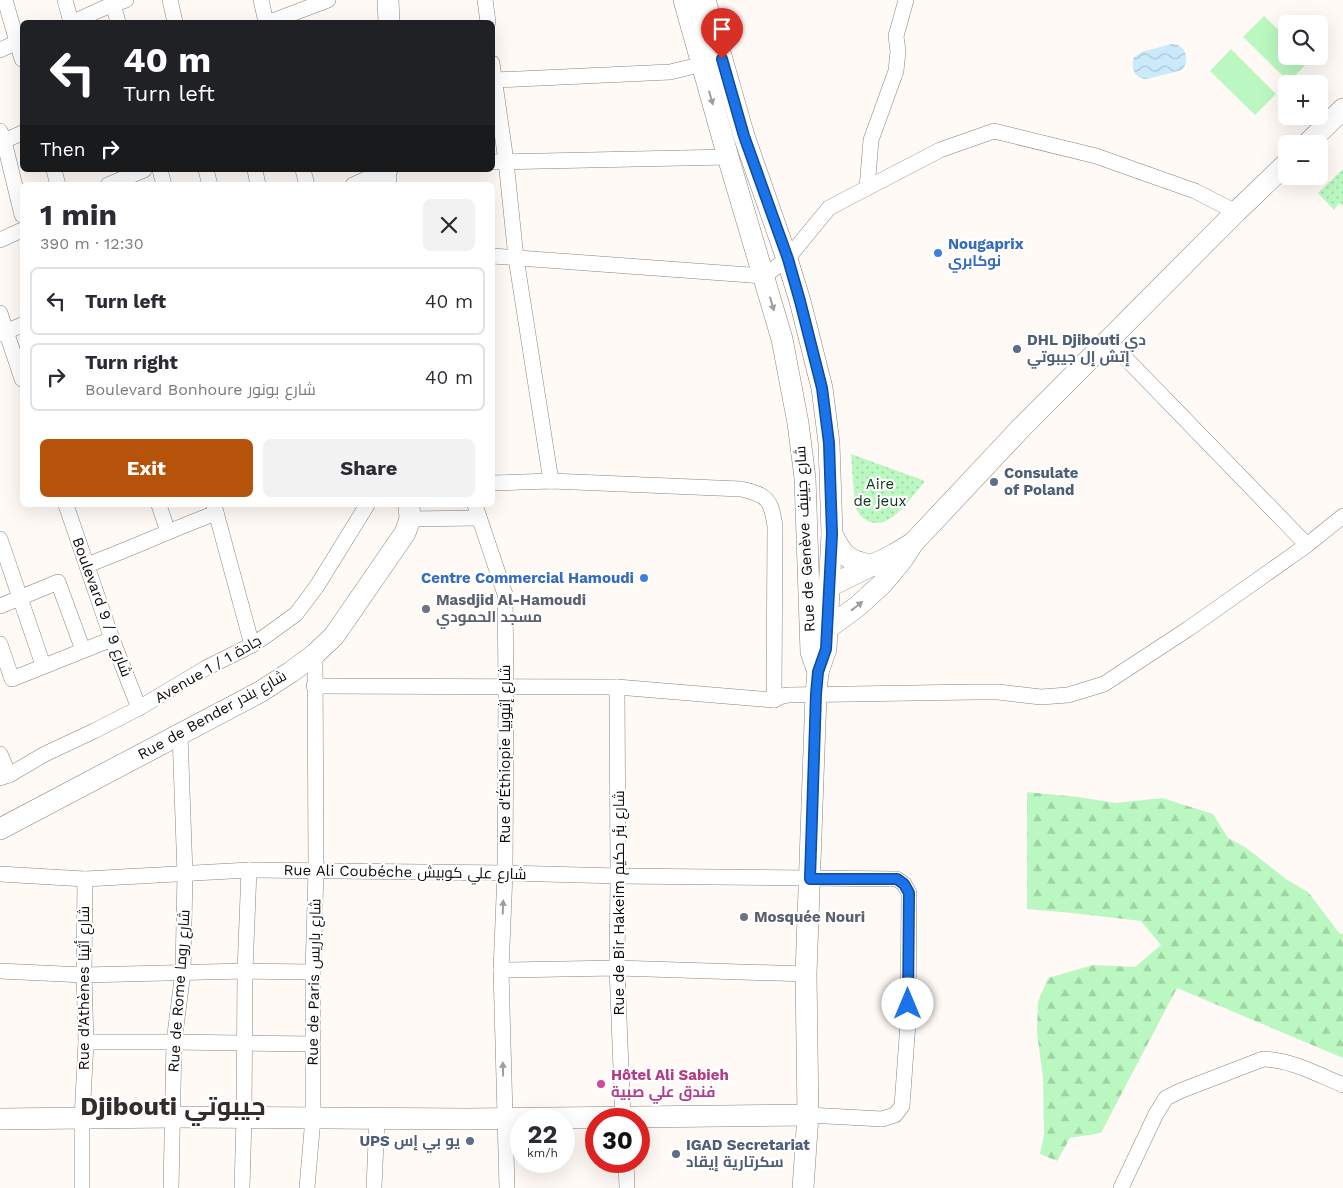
<!DOCTYPE html>
<html lang="en">
<head>
<meta charset="utf-8">
<style>
	body { margin:0; font-family:"Work Sans",Cairo,sans-serif; background:#f2f2f3; color:#2b2b33; height:100vh; display:flex; flex-direction:column; font-size:19px; white-space:nowrap }
	* { box-sizing:border-box; margin:0 }
	p { font-size:16px; color:#7c7c81 }
	.icon { flex:none; width:28px; height:28px; fill:none; stroke:currentColor; stroke-width:2; stroke-linecap:round; stroke-linejoin:round }
	.map { position:relative; flex:1; overflow:hidden }
	.drawer { position:absolute; left:20px; top:182px; width:475px; height:325px; display:flex; flex-direction:column; background:#fff; border-radius:8px; box-shadow:0 5px 20px #0002 }
	.drawer>* { flex:none }
	.hud { position:absolute; left:20px; top:20px; width:475px; height:152px; border-radius:8px; box-shadow:0 5px 20px #0002; background:#202124; color:#fff; overflow:hidden }
	.buttons { position:absolute; left:1278px; top:15px; display:grid; gap:10px }
	.buttons a { display:grid; place-items:center; width:50px; height:50px; border-radius:8px; background:#fff; box-shadow:0 5px 20px #0002; font-size:25px }
	.speed { position:absolute; left:510px; top:1108px; display:flex; gap:10px; font-size:25px; font-weight:700; text-align:center }
	.speed>* { display:grid; place-content:center; width:65px; height:65px; border-radius:50%; background:#fff; box-shadow:0 5px 20px #0002; line-height:1 }
	.speed small { font-size:12px; font-weight:400 }
	.speed .limit { border:8px solid #d22; background:#fff; color:#111 }
	.pin { position:absolute; display:grid; place-items:center; width:42px; height:42px; color:#fff; margin:-51px -21px; border-radius:50% 50% 50% 0; rotate:-45deg; box-shadow:0 0 5px #0007 }
	.pin .icon { rotate:45deg }
	.me { position:absolute; width:55px; margin:-28px; rotate:0deg; stroke-linejoin:round; filter:drop-shadow(0 0 4px #0008) }
	.turn { display:flex; align-items:center; gap:18px; height:105px; padding:0 20px; font-size:22px }
	.turn .icon { width:65px; height:65px; stroke-width:2.5 }
	.turn b { display:block; font-size:35px; line-height:42px }
	.then { display:flex; align-items:center; height:48px; padding:0 20px; background:#0003; gap:10px; font-size:19px }
	.round { display:grid; place-items:center; flex:none; width:52px; height:52px; border-radius:8px; background:#f2f2f3 }
	.summary { display:flex; align-items:center; justify-content:space-between; height:85px; padding:0 20px }
	h1 { font-size:30px; font-weight:700; line-height:38px }
	.cta { display:flex; gap:10px; margin-top:auto; padding:10px 20px }
	.cta a { flex:1; height:58px; border-radius:8px; background:#b45309; color:#fff; font-size:20px; font-weight:700; line-height:58px; text-align:center }
	.cta a+a { background:#f2f2f3; color:#2b2b33 }
	ul { padding:0; list-style:none }
	li { display:flex; align-items:center; gap:15px; height:68px; margin:0 10px 8px; padding:0 10px; border:2px solid #e1e1e2; border-radius:8px }
	li div { flex:1 }
	li b { display:block; font-size:19px }
	li em { font-style:normal }
	.map>svg:first-child { display:block }
	.grass { fill:url(#grass-dots) }
	.forest { fill:url(#forest-firs) }
	.garden { fill:#bbf8c1 }
	.water { fill:url(#water-waves) }
	.lines { fill:none; stroke-linecap:round; stroke-linejoin:round }
	.street-casing { stroke:#8a8481; stroke-width:16 }
	.secondary-casing { stroke:#8a8481; stroke-width:22 }
	.street { stroke:#fff; stroke-width:15 }
	.secondary { stroke:#fff; stroke-width:21 }
	.oneway { fill:#9f9e9d }
	.route-casing { stroke:#114b97; stroke-width:12 }
	.route { stroke:#1a73e8; stroke-width:9 }
	.shop-dot { fill:#3f7fe0; stroke:#fff; stroke-width:2 }
	.service-dot { fill:#5c6f8a; stroke:#fff; stroke-width:2 }
	.worship-dot { fill:#6b7280; stroke:#fff; stroke-width:2 }
	.hotel-dot { fill:#d1479c; stroke:#fff; stroke-width:2 }
	.labels { text-anchor:middle; stroke-width:4.5; stroke-linejoin:round; paint-order:stroke }
	.shop-label { font-size:15px; font-weight:bold; fill:#366cbe; stroke:#fff; text-anchor:start }
	.service-label { font-size:15px; font-weight:bold; fill:#4e5e75; stroke:#fff; text-anchor:start }
	.park-label { font-size:15px; fill:#0a3814; stroke:#fff }
	.street-label { font-size:15px; fill:#0e0c0b; stroke:#fff }
	.worship-label { font-size:15px; font-weight:bold; fill:#5b616d; stroke:#fff; text-anchor:start }
	.hotel-label { font-size:15px; font-weight:bold; fill:#b23c85; stroke:#fff; text-anchor:start }
	.town-label { font-size:25px; font-weight:bold; fill:#322d2a; stroke:#fff }
</style>
</head>
<body>
<div class="map">
<svg width="1343" height="1188" viewBox="0 0 1343 1188">
	<defs>
		<pattern id="grass-dots" width="8" height="8" patternUnits="userSpaceOnUse" patternTransform="scale(1.25)"><rect width="8" height="8" fill="#bbf8c1"/><path d="M2 2h.1M6 6h.1" fill="none" stroke="#a0d3a4" stroke-width="1.8" stroke-linecap="round"/></pattern>
		<pattern id="forest-firs" width="22" height="20" patternUnits="userSpaceOnUse" patternTransform="scale(1.25)"><rect width="22" height="20" fill="#bbf8c1"/><path d="M5 1l3.5 6h-7zM16 11l3.5 6h-7z" fill="#a0d3a4"/></pattern>
		<pattern id="water-waves" width="16" height="10" patternUnits="userSpaceOnUse" patternTransform="scale(1.25)"><rect width="16" height="10" fill="#cae9fa"/><path d="M0 5q4-4 8 0t8 0" fill="none" stroke="#acc7d5"/></pattern>
	</defs>
	<rect width="100%" height="100%" fill="#fffaf6"/>
	<g class="grass">
		<path d="M1343,169V206L1339,203L1334,210L1318,193Z"/>
		<path d="M851,454L925,481C912,496 890,532 868,521C861,517 858,513 855,507Z"/>
	</g>
	<path class="forest" d="M1027,792L1078,797L1116,803L1162,798L1213,814L1228,838L1245,847L1286,879L1308,892L1340,934L1343,933V1058L1177,988L1101,1133L1070,1138L1057,1161L1040,1154L1044,1135L1043,1078L1037,1032L1038,1002L1048,978L1093,965L1135,967L1161,945L1141,921L1072,913L1027,909Z"/>
	<g class="garden">
		<path d="M1264,16L1286,37V56H1306L1310,60L1289,82L1243,37Z"/>
		<path d="M1231,49L1276,94L1255,115L1210,71Z"/>
	</g>
	<path class="water" d="M1171,44C1185,43 1191,60 1182,70L1147,79C1135,80 1130,68 1134,57L1142,52Z"/>
	<g class="lines">
		<defs>
			<g id="street">
				<path d="M5,0L22,59"/>
				<path d="M65,0L71,22"/>
				<path d="M112,0L118,22"/>
				<path d="M170,0L175,22"/>
				<path d="M261,0L266,22"/>
				<path d="M485,0L488,22"/>
				<path d="M73,22L113,4L126,0"/>
				<path d="M270,22L328,0"/>
				<path d="M0,50L22,40"/>
				<path d="M492,63L506,161L516,258L551,481"/>
				<path d="M495,80L670,72L712,62"/>
				<path d="M0,131L4,141L22,215"/>
				<path d="M4,141L22,133"/>
				<path d="M492,162L728,157"/>
				<path d="M54,170L58,185"/>
				<path d="M160,170L164,185"/>
				<path d="M206,170L210,185"/>
				<path d="M255,170L258,185"/>
				<path d="M303,170L307,185"/>
				<path d="M108,185L144,170"/>
				<path d="M353,185L385,170H390"/>
				<path d="M867,188L940,150L994,131L1096,156L1195,191L1236,212"/>
				<path d="M0,240L22,230"/>
				<path d="M492,256L764,276L787,259L829,208L867,188L871,140L896,71L898,51L896,36L906,0"/>
				<path d="M0,313L22,379"/>
				<path d="M0,334L22,325"/>
				<path d="M1108,340L1307,545"/>
				<path d="M492,483L551,481L741,489C768,495 771,500 775,526L774,700"/>
				<path d="M66,505L112,639L139,708"/>
				<path d="M159,505L168,532"/>
				<path d="M214,505L252,645"/>
				<path d="M475,505L505,594L506,687L505,873L501,970L507,1188"/>
				<path d="M410,519L479,518"/>
				<path d="M0,539L43,665"/>
				<path d="M87,565C130,549 173,529 216,513"/>
				<path d="M0,606L58,582L83,650"/>
				<path d="M0,644L12,679L112,639"/>
				<path d="M314,686L617,687L774,700L782,696L788,695L975,692H998L1041,697L1068,695L1104,684L1188,629L1307,545L1343,516"/>
				<path d="M617,687L618,876L617,968L623,1119"/>
				<path d="M0,754L9,775"/>
				<path d="M0,778L9,775L45,754L94,731L139,708L206,668L252,645L267,635L296,614L317,586L367,505"/>
				<path d="M0,874L85,879L249,870L505,873L618,876L897,879L904,884L909,893L908,1023L902,1106L895,1115L882,1119L808,1115"/>
				<path d="M501,970L617,968L806,974"/>
				<path d="M0,971L84,975L245,971L313,972"/>
				<path d="M86,1042H174L313,1044"/>
				<path d="M626,1161L627,1188"/>
				<path d="M82,1188V1119L86,1042L84,975L85,879"/>
				<path d="M171,1188L174,1042L183,972L185,874L180,734"/>
				<path d="M242,1188L244,1118L245,971L249,870"/>
				<path d="M307,1188L313,1118V972L316,870L315,654"/>
				<path d="M374,1188L377,1119"/>
				<path d="M1121,1188L1156,1114L1166,1098L1180,1091L1263,1059C1292,1060 1317,1074 1343,1085"/>
			</g>
			<g id="secondary">
				<path d="M388,0L389,22"/>
				<path d="M684,0L728,157L782,339L798,423L805,478L811,652L818,672"/>
				<path d="M705,0L744,136L787,259L800,301L822,388L829,443L832,534L826,649L818,672L816,694L806,974L808,1115L803,1188"/>
				<path d="M1307,144L1343,109"/>
				<path d="M385,170L386,185"/>
				<path d="M832,534C842,555 848,561 871,565"/>
				<path d="M913,543L895,554L830,586L810,606L828,628L858,606L882,584L902,560L913,543L1021,428L1236,212L1286,164"/>
				<path d="M0,829L260,692L291,672L315,654L334,636L405,533L410,519L409,505"/>
				<path d="M0,1119L172,1117L466,1119L808,1115"/>
			</g>
		</defs>
		<use href="#street" class="street-casing"/>
		<use href="#secondary" class="secondary-casing"/>
		<use href="#street" class="street"/>
		<use href="#secondary" class="secondary"/>
	</g>
	<defs><path id="oneway-solid" d="M-6-.8H1V-3.2L6.5 0L1 3.2V.8H-6Z" transform="scale(1.25)"/></defs>
	<g class="oneway">
		<use href="#oneway-solid" transform="translate(711 98) rotate(74)"/>
		<use href="#oneway-solid" transform="translate(772 304) rotate(74)"/>
		<use href="#oneway-solid" transform="translate(857 606) rotate(-38)"/>
		<use href="#oneway-solid" transform="translate(503 907) rotate(-88)"/>
		<use href="#oneway-solid" transform="translate(503 1069) rotate(-91)"/>
	</g>
	<g class="lines">
		<defs>
			<path id="route" d="M722,59L744,136L788,259L800,301L822,388L829,443L832,534L826,649L818,672L816,694L810,879H897L904,884L909,893L908,1004"/>
		</defs>
		<use href="#route" class="route-casing"/>
		<use href="#route" class="route"/>
	</g>
	<g class="shop-dot">
		<circle cx="938" cy="253" r="5"/>
		<circle cx="644" cy="578" r="5"/>
	</g>
	<g class="service-dot">
		<circle cx="1017" cy="349" r="5"/>
		<circle cx="994" cy="482" r="5"/>
		<circle cx="470" cy="1141" r="5"/>
		<circle cx="676" cy="1154" r="5"/>
	</g>
	<g class="worship-dot">
		<circle cx="426" cy="609" r="5"/>
		<circle cx="744" cy="917" r="5"/>
	</g>
	<circle class="hotel-dot" cx="601" cy="1084" r="5"/>
	<g class="labels">
		<g class="shop-label">
			<text x="948" y="249">Nougaprix<tspan x="948" dy="17">نوكابري</tspan></text>
			<text x="634" y="583" text-anchor="end">Centre Commercial Hamoudi</text>
		</g>
		<g class="service-label">
			<text x="1027" y="345">DHL Djibouti دي<tspan x="1027" dy="17">إتش إل جيبوتي</tspan></text>
			<text x="1004" y="478">Consulate<tspan x="1004" dy="17">of Poland</tspan></text>
			<text x="460" y="1146" text-anchor="end">UPS يو بي إس</text>
			<text x="686" y="1150">IGAD Secretariat<tspan x="686" dy="17">سكرتارية إيقاد</tspan></text>
		</g>
		<g class="park-label">
			<text x="880" y="489">Aire<tspan x="880" dy="17">de jeux</tspan></text>
		</g>
		<g class="street-label">
			<text transform="translate(805 539) rotate(-93)" y="5">Rue de Genève شارع جينيف</text>
			<text transform="translate(102 607) rotate(70)" y="5">Boulevard 9 / شارع 9</text>
			<text transform="translate(208 669) rotate(-30)" y="5">Avenue 1 / جادة 1</text>
			<text transform="translate(212 715) rotate(-29)" y="5">Rue de Bender شارع بندر</text>
			<text transform="translate(505 754) rotate(-90)" y="5">Rue d'Éthiopie شارع إثيوبيا</text>
			<text transform="translate(405 872) rotate(1)" y="5">Rue Ali Coubéche شارع علي كوبيش</text>
			<text transform="translate(619 903) rotate(-90)" y="5">Rue de Bir Hakeim شارع بئر حكيم</text>
			<text transform="translate(314 982) rotate(-89)" y="5">Rue de Paris شارع باريس</text>
			<text transform="translate(84 988) rotate(-90)" y="5">Rue d'Athènes شارع أثينا</text>
			<text transform="translate(179 991) rotate(-86)" y="5">Rue de Rome شارع روما</text>
		</g>
		<g class="worship-label">
			<text x="436" y="605">Masdjid Al-Hamoudi<tspan x="436" dy="17">مسجد الحمودي</tspan></text>
			<text x="754" y="922">Mosquée Nouri</text>
		</g>
		<g class="hotel-label">
			<text x="611" y="1080">Hôtel Ali Sabieh<tspan x="611" dy="17">فندق علي صبية</tspan></text>
		</g>
		<g class="town-label">
			<text x="173" y="1115">Djibouti جيبوتي</text>
		</g>
	</g>
</svg>
<div class="buttons">
<a><svg class="icon" aria-label="search" viewBox="0 0 24 24"><circle cx="10" cy="10" r="6"/><path d="M15 15l6 6"/></svg></a>
<a>+</a>
<a>−</a>
</div>
<div class="speed"><div>22<small>km/h</small></div><div class="limit">30</div></div>
<div class="pin" style="left:722px;top:59px;background:#d93025"><svg class="icon" aria-label="arrive" viewBox="0 0 24 24"><path d="M6 21V4h12l-3 4 3 4H6"/></svg></div>
<svg class="me" style="left:908px;top:1004px" viewBox="-20 -20 40 40"><circle r="19" fill="#fff"/><path d="M0-13L10 11 0 6-10 11z" fill="#1a73e8"/></svg>
<div class="hud">
<div class="turn"><svg class="icon" aria-label="left" viewBox="0 0 24 24"><path d="M17 20v-9H6M10 6l-5 5 5 5"/></svg><div><b>40 m</b>Turn left</div></div>
<div class="then">Then<svg class="icon" aria-label="right" viewBox="0 0 24 24"><path d="M7 20v-9h11M14 6l5 5-5 5"/></svg></div>
</div>
<section class="drawer">
<div class="summary"><div><h1>1 min</h1><p>390 m · 12:30</p></div><a class="round"><svg class="icon" aria-label="close" viewBox="0 0 24 24"><path d="M6 6l12 12M18 6L6 18"/></svg></a></div>
<ul>
<li><svg class="icon" aria-label="left" viewBox="0 0 24 24"><path d="M17 20v-9H6M10 6l-5 5 5 5"/></svg><div><b>Turn left</b></div><em>40 m</em></li>
<li><svg class="icon" aria-label="right" viewBox="0 0 24 24"><path d="M7 20v-9h11M14 6l5 5-5 5"/></svg><div><b>Turn right</b><p>Boulevard Bonhoure شارع بونور</p></div><em>40 m</em></li>
</ul>
<div class="cta"><a>Exit</a><a>Share</a></div>
</section>
</div>
</body>
</html>
